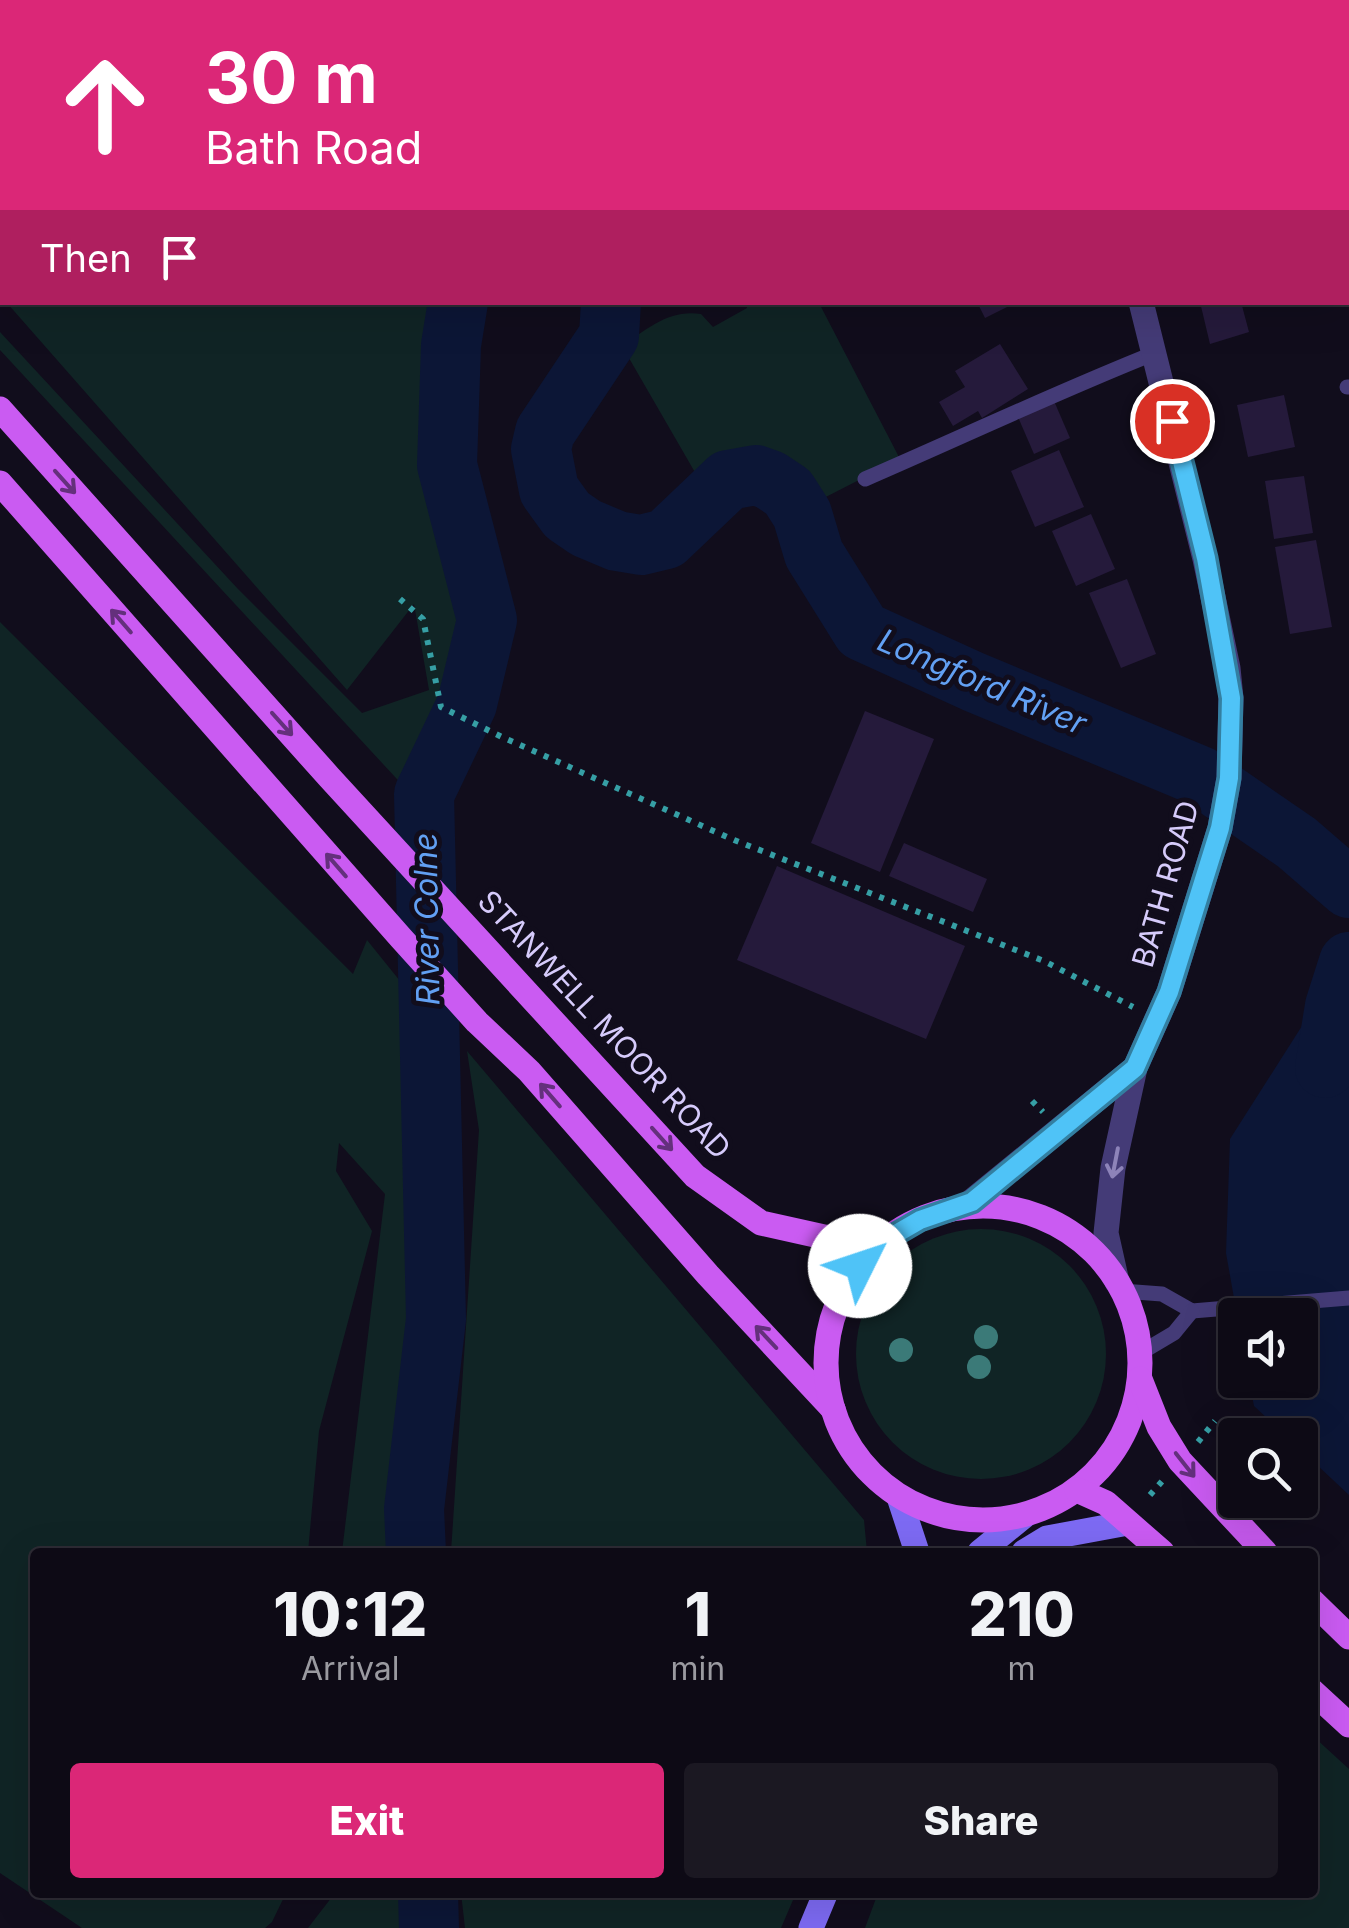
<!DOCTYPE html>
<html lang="en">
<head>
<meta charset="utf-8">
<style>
	body { margin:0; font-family:Inter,sans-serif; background:#1b1822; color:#f1f3f6; height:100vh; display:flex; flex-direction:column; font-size:38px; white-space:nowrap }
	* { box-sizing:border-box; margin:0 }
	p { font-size:32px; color:#9a9aa0 }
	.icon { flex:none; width:55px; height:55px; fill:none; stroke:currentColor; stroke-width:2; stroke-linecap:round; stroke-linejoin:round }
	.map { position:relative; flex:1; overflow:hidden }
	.panel { position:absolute; left:30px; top:1548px; width:1288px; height:350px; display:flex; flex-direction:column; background:#0d0a15; border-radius:10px; box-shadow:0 10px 40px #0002,0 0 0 2px #2d2b34 }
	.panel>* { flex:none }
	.hud { position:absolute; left:0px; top:0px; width:1350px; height:305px; box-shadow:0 10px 40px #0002,0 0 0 2px #2d2b34; background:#db2777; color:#fff; overflow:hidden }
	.fabs { position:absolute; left:1218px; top:1298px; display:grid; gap:20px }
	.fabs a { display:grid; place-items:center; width:100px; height:100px; border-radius:10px; background:#0d0a15; box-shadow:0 10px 40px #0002,0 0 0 2px #2d2b34; font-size:50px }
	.pin { position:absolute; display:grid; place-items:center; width:85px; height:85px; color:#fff; margin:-42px; border:5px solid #fff; border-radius:50%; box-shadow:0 2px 10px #0007 }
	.me { position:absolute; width:110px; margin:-55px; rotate:49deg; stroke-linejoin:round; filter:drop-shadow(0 0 8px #0008) }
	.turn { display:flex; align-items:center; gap:35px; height:210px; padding:0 40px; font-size:45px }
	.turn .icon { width:130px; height:130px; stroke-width:2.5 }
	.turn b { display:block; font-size:70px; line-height:85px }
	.then { display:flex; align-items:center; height:95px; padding:0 40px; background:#0003; gap:20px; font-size:38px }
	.eta { display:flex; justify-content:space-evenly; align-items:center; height:170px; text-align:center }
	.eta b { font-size:60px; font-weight:800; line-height:70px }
	.cta { display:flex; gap:20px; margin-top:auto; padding:20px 40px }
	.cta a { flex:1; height:115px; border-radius:10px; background:#db2777; color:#fff; font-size:40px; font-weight:800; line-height:115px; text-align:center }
	.cta a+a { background:#1b1822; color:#f1f3f6 }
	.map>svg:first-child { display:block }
	.green { fill:#102425 }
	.water { fill:#0c1636 }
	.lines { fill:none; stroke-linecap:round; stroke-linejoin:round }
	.river { stroke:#0c1636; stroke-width:60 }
	.building { fill:#251a3b }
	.path { stroke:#369fa5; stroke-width:6; stroke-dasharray:5 8; stroke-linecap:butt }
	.lane { stroke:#443b77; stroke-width:15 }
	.street { stroke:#443b77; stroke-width:25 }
	.secondary { stroke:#7d6af3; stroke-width:25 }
	.primary { stroke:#ca5bf2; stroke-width:25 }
	.tree { fill:#3b7a78 }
	.oneway { stroke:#64307c }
	.oneway2 { stroke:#8d83b9 }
	.route-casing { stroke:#337fa1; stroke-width:25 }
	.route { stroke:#4fc3f7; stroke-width:18 }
	.labels { text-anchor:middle; stroke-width:10; stroke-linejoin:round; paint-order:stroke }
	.street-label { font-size:30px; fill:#d6cbfb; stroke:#110d1c }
	.water-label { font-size:32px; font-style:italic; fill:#62a0f3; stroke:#110d1c }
</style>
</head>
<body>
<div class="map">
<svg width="1349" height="1928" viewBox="0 0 1349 1928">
	<rect width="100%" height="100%" fill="#110d1c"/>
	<g class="green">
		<path d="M0,0H359L360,2H2V298Z"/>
		<path d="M7,303H428L435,524L460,608L437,737L408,791L0,350V332L238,589L362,713L429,690L414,604L347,690Z"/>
		<path d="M747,303H819L900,459L816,502C779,457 750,448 700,481L622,346C647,329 669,309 701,314L713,327L747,308Z"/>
		<path d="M0,622L353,974L367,940L429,1017L394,1552H342L385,1194L339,1143L336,1171L372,1231L319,1431L308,1552H35V1892L286,1893L272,1922L265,1928H82L0,1873Z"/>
		<path d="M467,1051L864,1520L867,1552H451L479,1130Z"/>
		<circle cx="981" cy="1354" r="125"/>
		<path d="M1313,1736L1349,1769V1928H865L878,1893L1312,1892Z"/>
		<path d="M335,1893H404L409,1928H308Z"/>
		<path d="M461,1893V1892L796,1893L781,1928H465Z"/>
	</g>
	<path class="water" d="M1328,985L1349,992V1495L1300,1449V1435H1285L1254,1406L1249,1380H1300V1315H1237L1226,1253L1230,1139Z"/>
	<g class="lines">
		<g class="river">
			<path d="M396,0L398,2"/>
			<path d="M611,302L609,336L545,432L541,449L549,490L567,515L586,528L617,541L641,545L666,539L728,480L756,475L770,480L788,492L802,514L814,554L862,631L974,682L1200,776L1297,843L1349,888"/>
			<path d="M1325,1068L1335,1006L1349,962"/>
			<path d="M416,1552L414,1509L436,1319L424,794L467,704L487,620L447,465L451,345L458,302"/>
			<path d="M428,1892L429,1928"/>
		</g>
	</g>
	<g class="building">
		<path d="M977,302H1017L985,318Z"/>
		<path d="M1200,302H1241L1249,332L1210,344Z"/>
		<path d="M1000,344L1028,389L982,418L978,411L953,426L939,402L965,387L955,371Z"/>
		<path d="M1284,395L1295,447L1248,457L1237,405Z"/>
		<path d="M1054,401L1070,438L1034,454L1018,417Z"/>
		<path d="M1059,450L1084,507L1035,527L1011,471Z"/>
		<path d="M1304,476L1313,533L1274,539L1265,481Z"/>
		<path d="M1091,514L1115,569L1076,586L1052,531Z"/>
		<path d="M1316,540L1332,627L1290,634L1275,547Z"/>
		<path d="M1127,579L1156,654L1121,668L1089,593Z"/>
		<path d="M865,711L934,739L880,872L811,843Z"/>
		<path d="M904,843L987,879L973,912L889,876Z"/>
		<path d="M777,866L965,946L926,1039L737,960Z"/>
	</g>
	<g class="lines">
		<g class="path">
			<path d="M400,599L423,619L441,707L502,737L734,840L1044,961L1133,1007"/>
			<path d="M1032,1101L1043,1112"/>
			<path d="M1198,1442L1215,1421"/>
			<path d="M1150,1495L1164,1479"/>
		</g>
		<g class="lane">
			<path d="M1348,171H1349"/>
			<path d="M1347,387H1349"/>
			<path d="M865,479C962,437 1057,392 1155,353"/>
			<path d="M1122,1291L1162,1294L1192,1311L1349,1298"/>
			<path d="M1142,1352L1174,1333L1192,1311"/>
		</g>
		<g class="street">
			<path d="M1049,0L1050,2"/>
			<path d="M972,1201L1135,1068"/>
			<path d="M1117,1282L1106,1233L1113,1168L1135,1068L1169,992L1220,828L1229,778L1231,698L1228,668L1205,559L1141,302"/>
		</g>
		<g class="secondary">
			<path d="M899,1497L917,1552"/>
			<path d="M980,1552L1024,1516"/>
			<path d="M1024,1552L1047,1538L1128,1523"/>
			<path d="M811,1928L826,1892"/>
		</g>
		<g class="primary">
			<path d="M0,409L329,777L695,1176L761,1223L824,1237L889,1239"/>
			<path d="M0,483L401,938L477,1022L529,1071L708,1275L833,1409"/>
			<circle cx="983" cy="1363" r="157"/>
			<path d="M1140,1379L1159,1427L1180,1461L1265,1552"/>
			<path d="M1077,1490L1106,1503L1162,1552"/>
			<path d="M1312,1601L1349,1637"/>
			<path d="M1312,1691L1349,1725"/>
		</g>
	</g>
	<g class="tree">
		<circle cx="986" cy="1337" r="12"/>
		<circle cx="901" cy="1350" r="12"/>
		<circle cx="979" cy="1367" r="12"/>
	</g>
	<defs><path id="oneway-shaft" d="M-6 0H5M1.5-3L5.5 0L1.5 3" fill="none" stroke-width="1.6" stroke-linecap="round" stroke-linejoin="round" transform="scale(2.5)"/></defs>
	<g class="oneway">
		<use href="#oneway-shaft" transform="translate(65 482) rotate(48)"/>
		<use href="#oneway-shaft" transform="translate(121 621) rotate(-131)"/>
		<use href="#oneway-shaft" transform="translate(282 724) rotate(48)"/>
		<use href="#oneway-shaft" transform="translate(336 865) rotate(-131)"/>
		<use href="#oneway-shaft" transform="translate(550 1095) rotate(-131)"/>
		<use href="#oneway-shaft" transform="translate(662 1139) rotate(48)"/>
		<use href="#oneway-shaft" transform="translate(766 1337) rotate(-133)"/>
		<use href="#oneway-shaft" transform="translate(1185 1465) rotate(52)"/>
	</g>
	<use class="oneway2" href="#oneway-shaft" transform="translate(1115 1163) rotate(101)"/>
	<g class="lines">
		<defs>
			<path id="route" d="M860,1266L889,1238L920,1220L972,1202L1135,1068L1169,992L1220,828L1229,778L1231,698L1206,558L1172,421"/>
		</defs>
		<use href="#route" class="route-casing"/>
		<use href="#route" class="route"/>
	</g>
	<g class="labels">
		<g class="street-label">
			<text transform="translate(1166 884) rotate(-74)" y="10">BATH ROAD</text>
			<text transform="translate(604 1025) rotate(47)" y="10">STANWELL MOOR ROAD</text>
		</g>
		<g class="water-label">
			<text transform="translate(982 682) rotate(23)" y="11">Longford River</text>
			<text transform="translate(427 919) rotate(-91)" y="11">River Colne</text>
		</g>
	</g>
</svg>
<div class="fabs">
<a><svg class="icon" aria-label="sound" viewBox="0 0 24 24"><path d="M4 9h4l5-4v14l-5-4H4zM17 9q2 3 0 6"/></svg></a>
<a><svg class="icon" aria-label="search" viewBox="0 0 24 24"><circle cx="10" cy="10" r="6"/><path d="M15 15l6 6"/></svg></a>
</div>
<div class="pin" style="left:1172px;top:421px;background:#d93025"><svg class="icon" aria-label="arrive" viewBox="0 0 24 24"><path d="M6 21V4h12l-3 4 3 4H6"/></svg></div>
<svg class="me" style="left:860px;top:1266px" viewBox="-20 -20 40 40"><circle r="19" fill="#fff"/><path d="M0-13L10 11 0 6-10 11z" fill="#4fc3f7"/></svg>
<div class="hud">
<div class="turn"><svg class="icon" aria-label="ahead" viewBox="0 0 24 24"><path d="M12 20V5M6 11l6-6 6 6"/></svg><div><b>30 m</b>Bath Road</div></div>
<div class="then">Then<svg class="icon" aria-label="arrive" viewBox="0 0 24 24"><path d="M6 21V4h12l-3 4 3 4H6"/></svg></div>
</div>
<section class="panel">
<div class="eta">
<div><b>10:12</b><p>Arrival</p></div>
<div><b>1</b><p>min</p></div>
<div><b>210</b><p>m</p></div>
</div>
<div class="cta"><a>Exit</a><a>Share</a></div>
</section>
</div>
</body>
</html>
